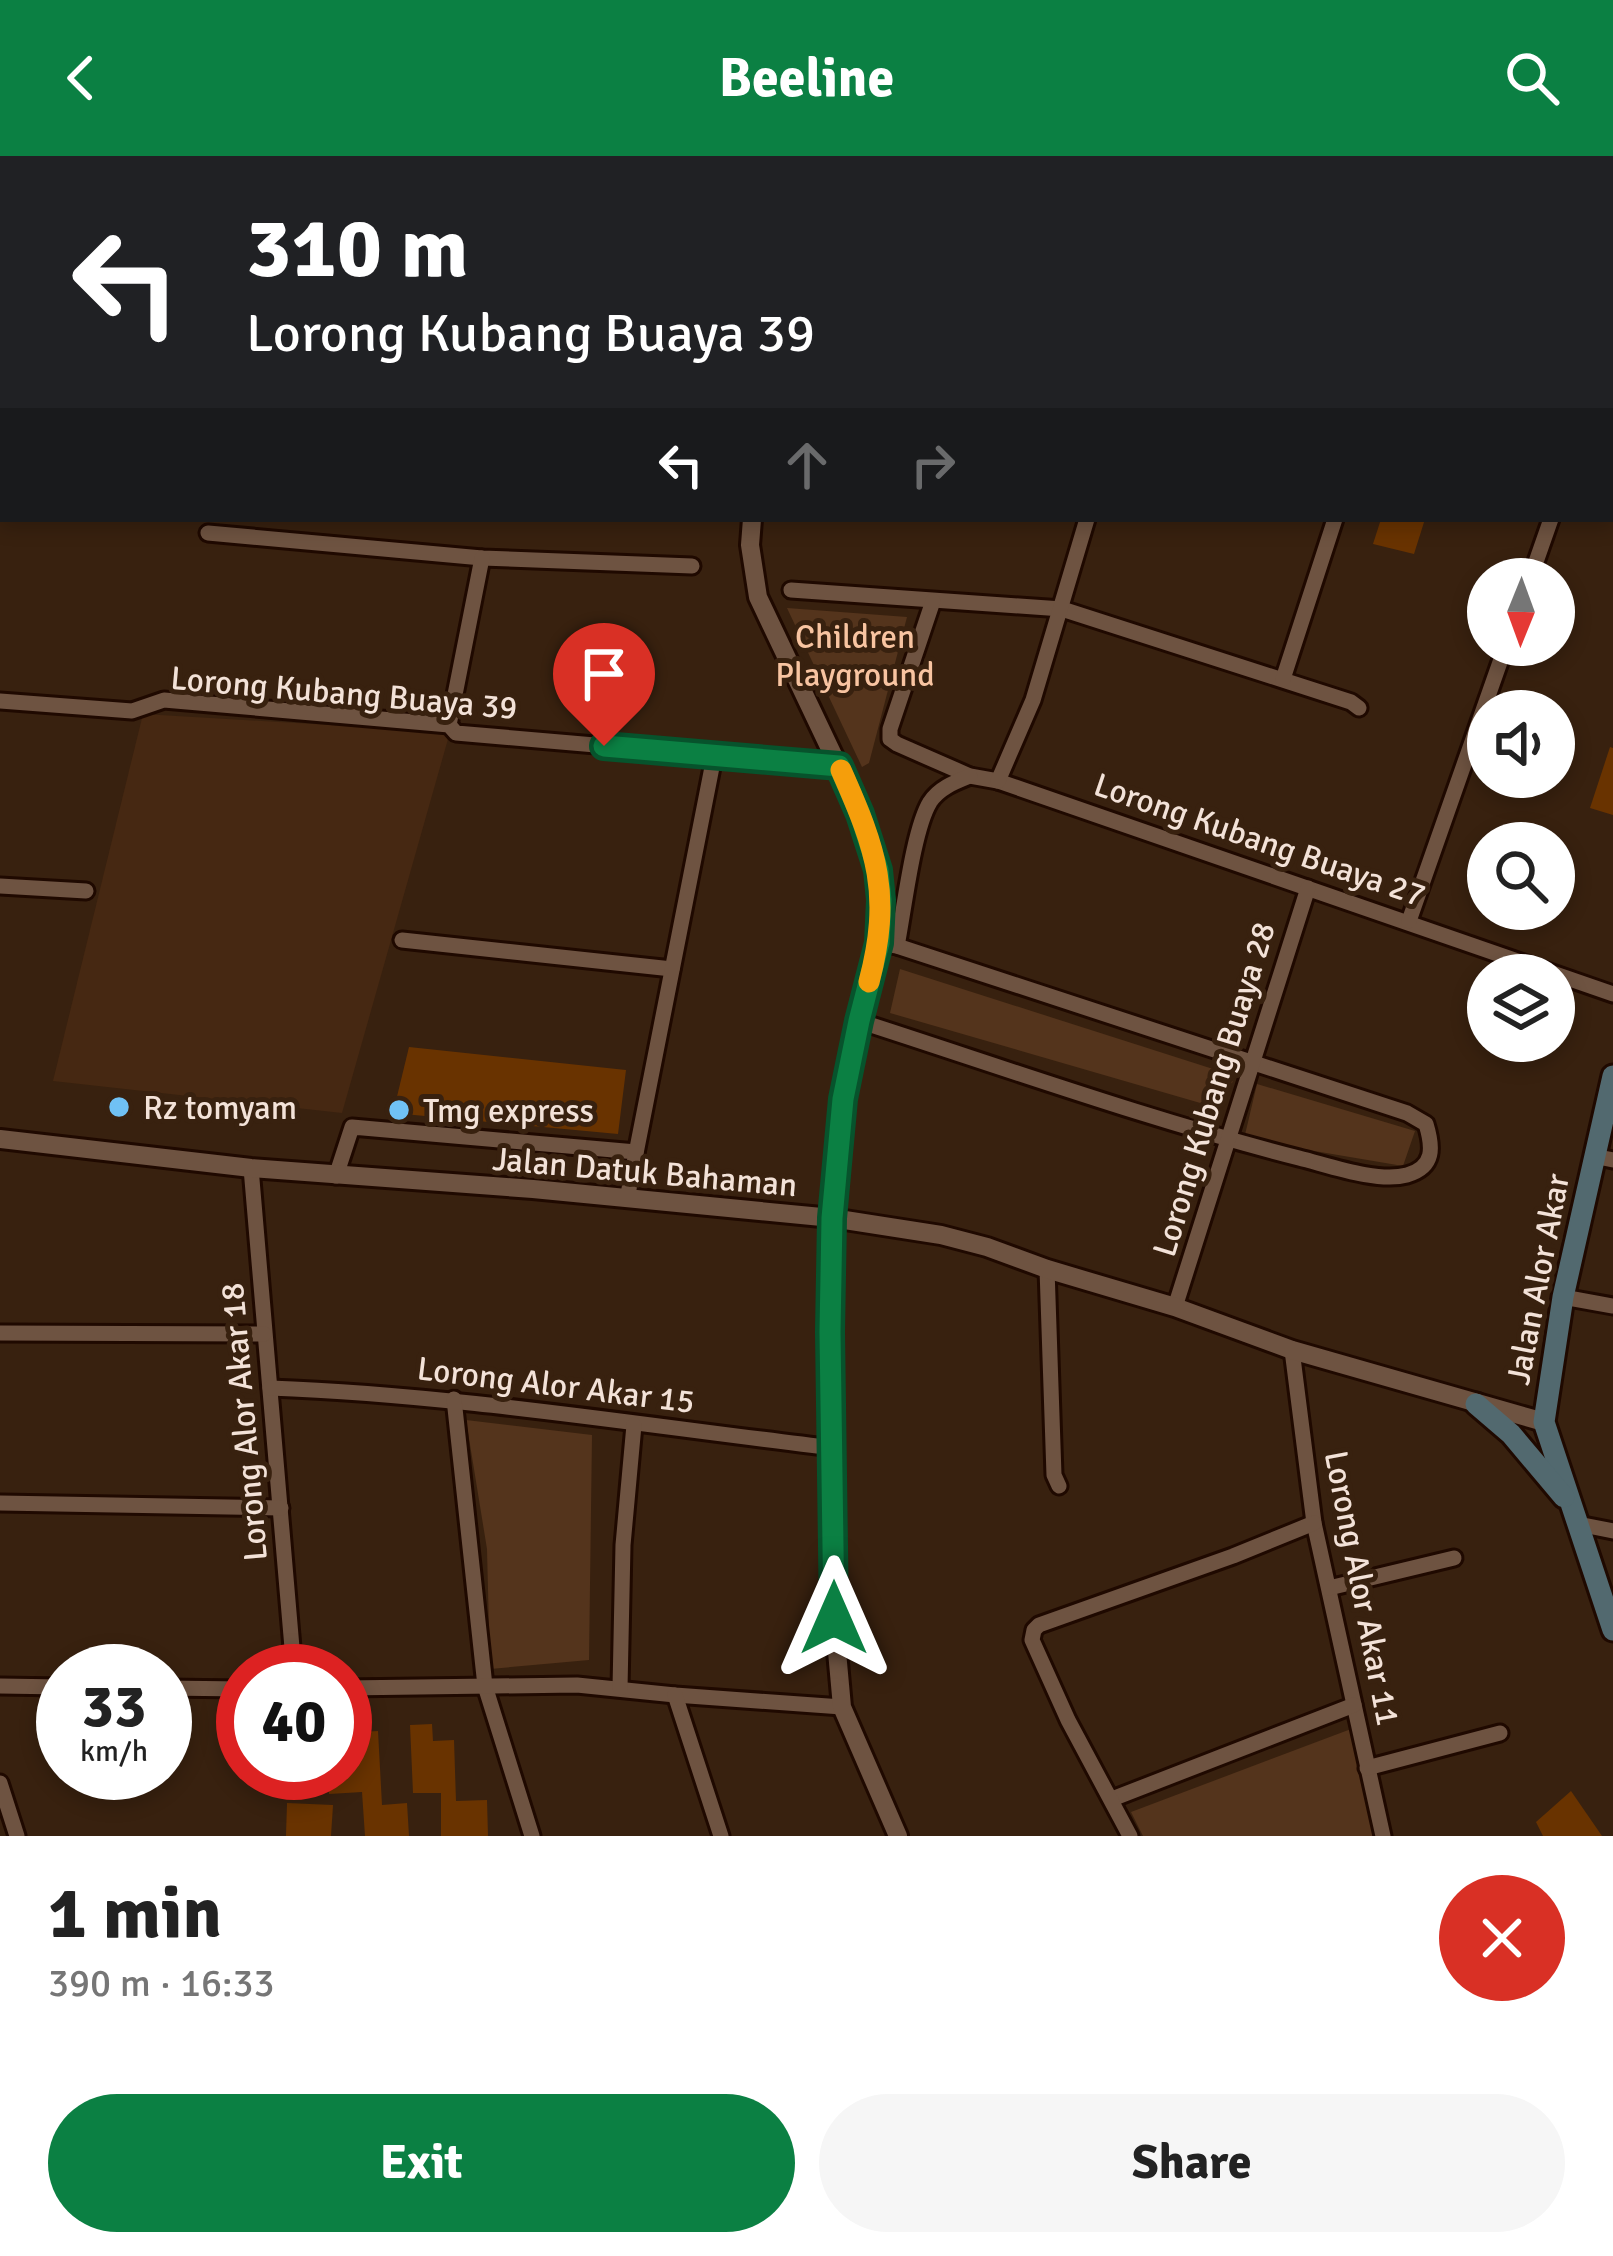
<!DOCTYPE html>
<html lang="en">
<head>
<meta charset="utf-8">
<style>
	body { margin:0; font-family:Signika,sans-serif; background:#f6f6f6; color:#222; height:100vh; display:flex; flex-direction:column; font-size:45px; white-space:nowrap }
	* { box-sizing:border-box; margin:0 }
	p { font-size:39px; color:#767676 }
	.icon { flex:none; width:66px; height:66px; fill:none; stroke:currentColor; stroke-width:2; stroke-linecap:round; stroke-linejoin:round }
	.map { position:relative; height:1680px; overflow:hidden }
	.sheet { display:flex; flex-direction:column; background:#fff; flex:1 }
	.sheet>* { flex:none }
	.guide { position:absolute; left:0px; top:0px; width:1614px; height:366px; box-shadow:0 6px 18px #0003; background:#202124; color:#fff; overflow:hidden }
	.needle { width:78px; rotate:181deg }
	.tools { position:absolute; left:1467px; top:402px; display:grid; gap:24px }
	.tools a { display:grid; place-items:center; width:108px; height:108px; border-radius:50%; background:#fff; box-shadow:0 6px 18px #0003; font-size:60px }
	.speed { position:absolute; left:36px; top:1488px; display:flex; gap:24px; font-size:60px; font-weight:700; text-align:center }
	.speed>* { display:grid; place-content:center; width:156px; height:156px; border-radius:50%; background:#fff; box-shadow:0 6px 18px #0003; line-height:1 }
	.speed small { font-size:30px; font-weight:400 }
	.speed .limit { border:18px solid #d22; background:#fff; color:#111 }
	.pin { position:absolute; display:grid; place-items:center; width:102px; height:102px; color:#fff; margin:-123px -51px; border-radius:50% 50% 50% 0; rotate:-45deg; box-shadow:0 0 12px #0007 }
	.pin .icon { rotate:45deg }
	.me { position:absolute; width:132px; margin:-66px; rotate:0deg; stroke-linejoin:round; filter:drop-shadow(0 0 9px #0008) }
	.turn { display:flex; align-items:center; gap:42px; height:252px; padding:0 48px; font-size:54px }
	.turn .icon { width:156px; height:156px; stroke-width:2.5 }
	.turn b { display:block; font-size:84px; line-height:102px }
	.lanes { display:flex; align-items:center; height:114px; padding:0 48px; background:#0003; justify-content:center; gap:60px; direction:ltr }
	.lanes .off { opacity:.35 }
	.round { display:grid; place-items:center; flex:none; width:126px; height:126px; border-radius:63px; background:#f6f6f6 }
	.headline { display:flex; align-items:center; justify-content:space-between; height:204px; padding:0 48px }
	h1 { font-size:72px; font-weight:700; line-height:90px }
	.cta { display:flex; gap:24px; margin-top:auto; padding:24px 48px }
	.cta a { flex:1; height:138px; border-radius:72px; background:#0b8043; color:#fff; font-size:48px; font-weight:700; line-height:138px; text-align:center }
	.cta a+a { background:#f6f6f6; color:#222 }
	header { display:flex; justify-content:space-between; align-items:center; height:156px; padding:0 48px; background:#0b8043; color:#fff; font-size:54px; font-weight:700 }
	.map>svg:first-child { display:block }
	.built { fill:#462812 }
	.green { fill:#54341c }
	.building { fill:#693300 }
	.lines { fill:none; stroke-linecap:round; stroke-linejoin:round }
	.minor-casing { stroke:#1f0900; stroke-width:21 }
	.tertiary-casing { stroke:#1f0900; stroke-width:24 }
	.secondary-casing { stroke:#1f0900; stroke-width:27 }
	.minor { stroke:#6e5341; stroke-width:15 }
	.tertiary { stroke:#6e5341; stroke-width:18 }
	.secondary { stroke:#52696f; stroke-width:21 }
	.route-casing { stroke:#07532c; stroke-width:30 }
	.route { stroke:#0b8043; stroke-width:21 }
	.slow { stroke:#f59e0b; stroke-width:21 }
	.poi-dot { fill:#70c1f4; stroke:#38210f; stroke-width:4.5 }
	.labels { text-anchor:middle; stroke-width:10; stroke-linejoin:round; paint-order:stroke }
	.park-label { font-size:33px; fill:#f8c4a1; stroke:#38210f }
	.street-label { font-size:33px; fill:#f3e2d8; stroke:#38210f }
	.poi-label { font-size:33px; fill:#f3e2d8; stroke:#38210f; text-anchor:start }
</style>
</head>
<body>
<header><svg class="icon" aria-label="back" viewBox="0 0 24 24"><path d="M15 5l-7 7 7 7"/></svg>Beeline<svg class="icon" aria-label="search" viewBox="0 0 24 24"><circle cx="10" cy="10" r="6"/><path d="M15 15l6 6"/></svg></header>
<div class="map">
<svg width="1613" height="1680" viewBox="0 0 1613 1680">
	<rect width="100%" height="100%" fill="#38210f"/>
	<path class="built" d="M143,558L450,576L342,957L53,925Z"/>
	<g class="green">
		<path d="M787,452L907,461L869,607L862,611Z"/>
		<path d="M900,813L1235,920L1221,953L890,857Z"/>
		<path d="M1257,928L1415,975L1403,1010L1244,983Z"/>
		<path d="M466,1264L592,1279L589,1504L490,1513L487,1393Z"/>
		<path d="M1351,1573L1378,1680H1143L1131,1656Z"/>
	</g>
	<g class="building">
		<path d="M1381,363H1425L1414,398L1373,388Z"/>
		<path d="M1610,591L1613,592V659L1590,652Z"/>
		<path d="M409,891L626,914L618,978L393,957Z"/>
		<path d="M432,1568L433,1585L454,1584L456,1645L487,1644L488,1680H441V1637H413L410,1569Z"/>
		<path d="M378,1575L382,1649L407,1647L409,1680H365L362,1636L329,1638L328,1617H345V1577Z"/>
		<path d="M1571,1635L1602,1680H1543L1536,1666Z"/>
		<path d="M287,1647L333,1649L331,1680H286Z"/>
	</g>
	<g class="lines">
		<defs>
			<g id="minor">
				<path d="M157,0L163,1"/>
				<path d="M376,3V0"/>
				<path d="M523,3L524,0"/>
				<path d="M603,3L604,0"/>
				<path d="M836,3L837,0"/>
				<path d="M1160,3V0"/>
				<path d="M1326,3L1327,0"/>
				<path d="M0,137H3"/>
				<path d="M1611,143H1613"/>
				<path d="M1611,314H1613"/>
				<path d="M208,377L482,402L692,410"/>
				<path d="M1530,423L1551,363"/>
				<path d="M791,434L1062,453L1351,546L1359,552"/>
				<path d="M933,445L890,573V583L897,588L970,620L998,625L1613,838"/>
				<path d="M1283,523L1335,363"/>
				<path d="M0,545L132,555L164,544L449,569L456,577L839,610"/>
				<path d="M449,569L482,402"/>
				<path d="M998,625L1033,544L1087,363"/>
				<path d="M0,730L86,735"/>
				<path d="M1409,765L1506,489"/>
				<path d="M402,784L672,813"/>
				<path d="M897,790C904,755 913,674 930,646C939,632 955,626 970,620"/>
				<path d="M859,865C1005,912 1150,964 1299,1002C1328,1009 1377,1027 1407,1019C1435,1011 1433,991 1426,968L1407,957L897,790L879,787"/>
				<path d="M1593,1000L1613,1004"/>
				<path d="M251,1012L294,1515"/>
				<path d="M336,1020L352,971L636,996"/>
				<path d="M627,1043L714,601"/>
				<path d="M1047,1113L1054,1319L1059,1330"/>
				<path d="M1563,1141L1613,1150"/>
				<path d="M1175,1151L1308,732"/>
				<path d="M0,1177L264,1178"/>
				<path d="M1292,1194L1314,1367L1383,1680"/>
				<path d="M270,1232C459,1239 646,1270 834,1292"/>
				<path d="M454,1243L485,1530L532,1680"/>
				<path d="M0,1347L281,1352"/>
				<path d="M1578,1368L1613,1375"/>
				<path d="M1329,1432L1454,1402"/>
				<path d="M0,1530L63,1531"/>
				<path d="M165,1532L243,1533"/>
				<path d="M345,1532L577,1529L675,1539L842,1551"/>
				<path d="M620,1532L623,1389L634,1269"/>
				<path d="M675,1539L721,1680"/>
				<path d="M1367,1612L1500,1577"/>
				<path d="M0,1627L17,1680"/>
				<path d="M1112,1643L1354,1549"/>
				<path d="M1130,1680L1068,1564L1032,1484L1034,1474L1039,1469L1233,1400L1314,1367"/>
			</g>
			<g id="tertiary">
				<path d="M799,3V0"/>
				<path d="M752,363L750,389L758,441L861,658L878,714L881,744L879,787L843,943L832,1062L834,1462L842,1551L898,1680"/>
				<path d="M0,983L251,1012L533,1033L832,1062L941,1079L987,1091L1047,1113L1175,1151L1292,1194L1544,1266"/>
			</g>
			<g id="secondary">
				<path d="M1613,920L1563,1141L1544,1266L1613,1474"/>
				<path d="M1476,1248L1511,1278L1564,1341"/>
			</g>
		</defs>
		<use href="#minor" class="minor-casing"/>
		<use href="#tertiary" class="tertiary-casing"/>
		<use href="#secondary" class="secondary-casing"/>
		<use href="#minor" class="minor"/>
		<use href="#tertiary" class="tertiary"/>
		<use href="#secondary" class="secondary"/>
	</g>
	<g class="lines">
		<defs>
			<path id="route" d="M604,590L839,610L860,658L878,714L881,744L879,787L859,865L843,943L832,1062L830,1176L834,1462"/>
		</defs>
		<use href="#route" class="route-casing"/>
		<use href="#route" class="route"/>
		<path class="slow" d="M841,614C877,695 892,738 869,826"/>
	</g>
	<g class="poi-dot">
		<circle cx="119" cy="951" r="12"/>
		<circle cx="399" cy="954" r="12"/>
	</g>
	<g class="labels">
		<g class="park-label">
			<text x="855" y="492">Children<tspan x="855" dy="38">Playground</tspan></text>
		</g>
		<g class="street-label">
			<text transform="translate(344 536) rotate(5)" y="12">Lorong Kubang Buaya 39</text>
			<text transform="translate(1260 683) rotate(19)" y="12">Lorong Kubang Buaya 27</text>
			<text transform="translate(1213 933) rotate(-73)" y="12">Lorong Kubang Buaya 28</text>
			<text transform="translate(645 1015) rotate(5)" y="12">Jalan Datuk Bahaman</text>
			<text transform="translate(1537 1123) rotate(-79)" y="12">Jalan Alor Akar</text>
			<text transform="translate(556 1228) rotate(7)" y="12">Lorong Alor Akar 15</text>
			<text transform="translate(243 1266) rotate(-95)" y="12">Lorong Alor Akar 18</text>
			<text transform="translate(1363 1432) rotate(79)" y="12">Lorong Alor Akar 11</text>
		</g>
		<g class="poi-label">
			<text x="143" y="963">Rz tomyam</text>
			<text x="423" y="966">Tmg express</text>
		</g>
	</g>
</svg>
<div class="tools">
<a><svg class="needle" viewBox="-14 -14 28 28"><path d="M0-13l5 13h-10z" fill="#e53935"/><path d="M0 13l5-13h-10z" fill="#767676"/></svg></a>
<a><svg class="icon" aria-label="sound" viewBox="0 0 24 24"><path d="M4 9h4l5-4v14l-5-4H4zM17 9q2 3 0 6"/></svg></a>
<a><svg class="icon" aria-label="search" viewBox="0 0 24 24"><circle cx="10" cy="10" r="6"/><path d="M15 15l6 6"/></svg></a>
<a><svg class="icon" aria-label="layers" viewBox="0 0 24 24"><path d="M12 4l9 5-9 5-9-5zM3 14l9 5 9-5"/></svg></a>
</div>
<div class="speed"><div>33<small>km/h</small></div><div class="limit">40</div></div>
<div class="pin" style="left:604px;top:590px;background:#d93025"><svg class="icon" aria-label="arrive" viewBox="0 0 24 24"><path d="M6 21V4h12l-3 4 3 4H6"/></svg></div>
<svg class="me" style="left:834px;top:1462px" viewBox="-20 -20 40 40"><path d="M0-17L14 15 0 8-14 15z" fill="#0b8043" stroke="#fff" stroke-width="4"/></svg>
<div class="guide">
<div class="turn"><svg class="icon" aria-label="left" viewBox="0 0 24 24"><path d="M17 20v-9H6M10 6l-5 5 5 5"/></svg><div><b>310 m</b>Lorong Kubang Buaya 39</div></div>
<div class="lanes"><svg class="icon" aria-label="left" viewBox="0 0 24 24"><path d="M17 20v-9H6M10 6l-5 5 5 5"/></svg><svg class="icon off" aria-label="ahead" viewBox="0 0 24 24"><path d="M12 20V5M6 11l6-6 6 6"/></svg><svg class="icon off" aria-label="right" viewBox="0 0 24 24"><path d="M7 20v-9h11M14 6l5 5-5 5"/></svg></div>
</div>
</div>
<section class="sheet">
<div class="headline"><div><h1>1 min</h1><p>390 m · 16:33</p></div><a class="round" style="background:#d93025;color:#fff"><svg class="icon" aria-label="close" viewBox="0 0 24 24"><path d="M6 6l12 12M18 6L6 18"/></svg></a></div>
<div class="cta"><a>Exit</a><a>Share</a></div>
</section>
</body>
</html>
